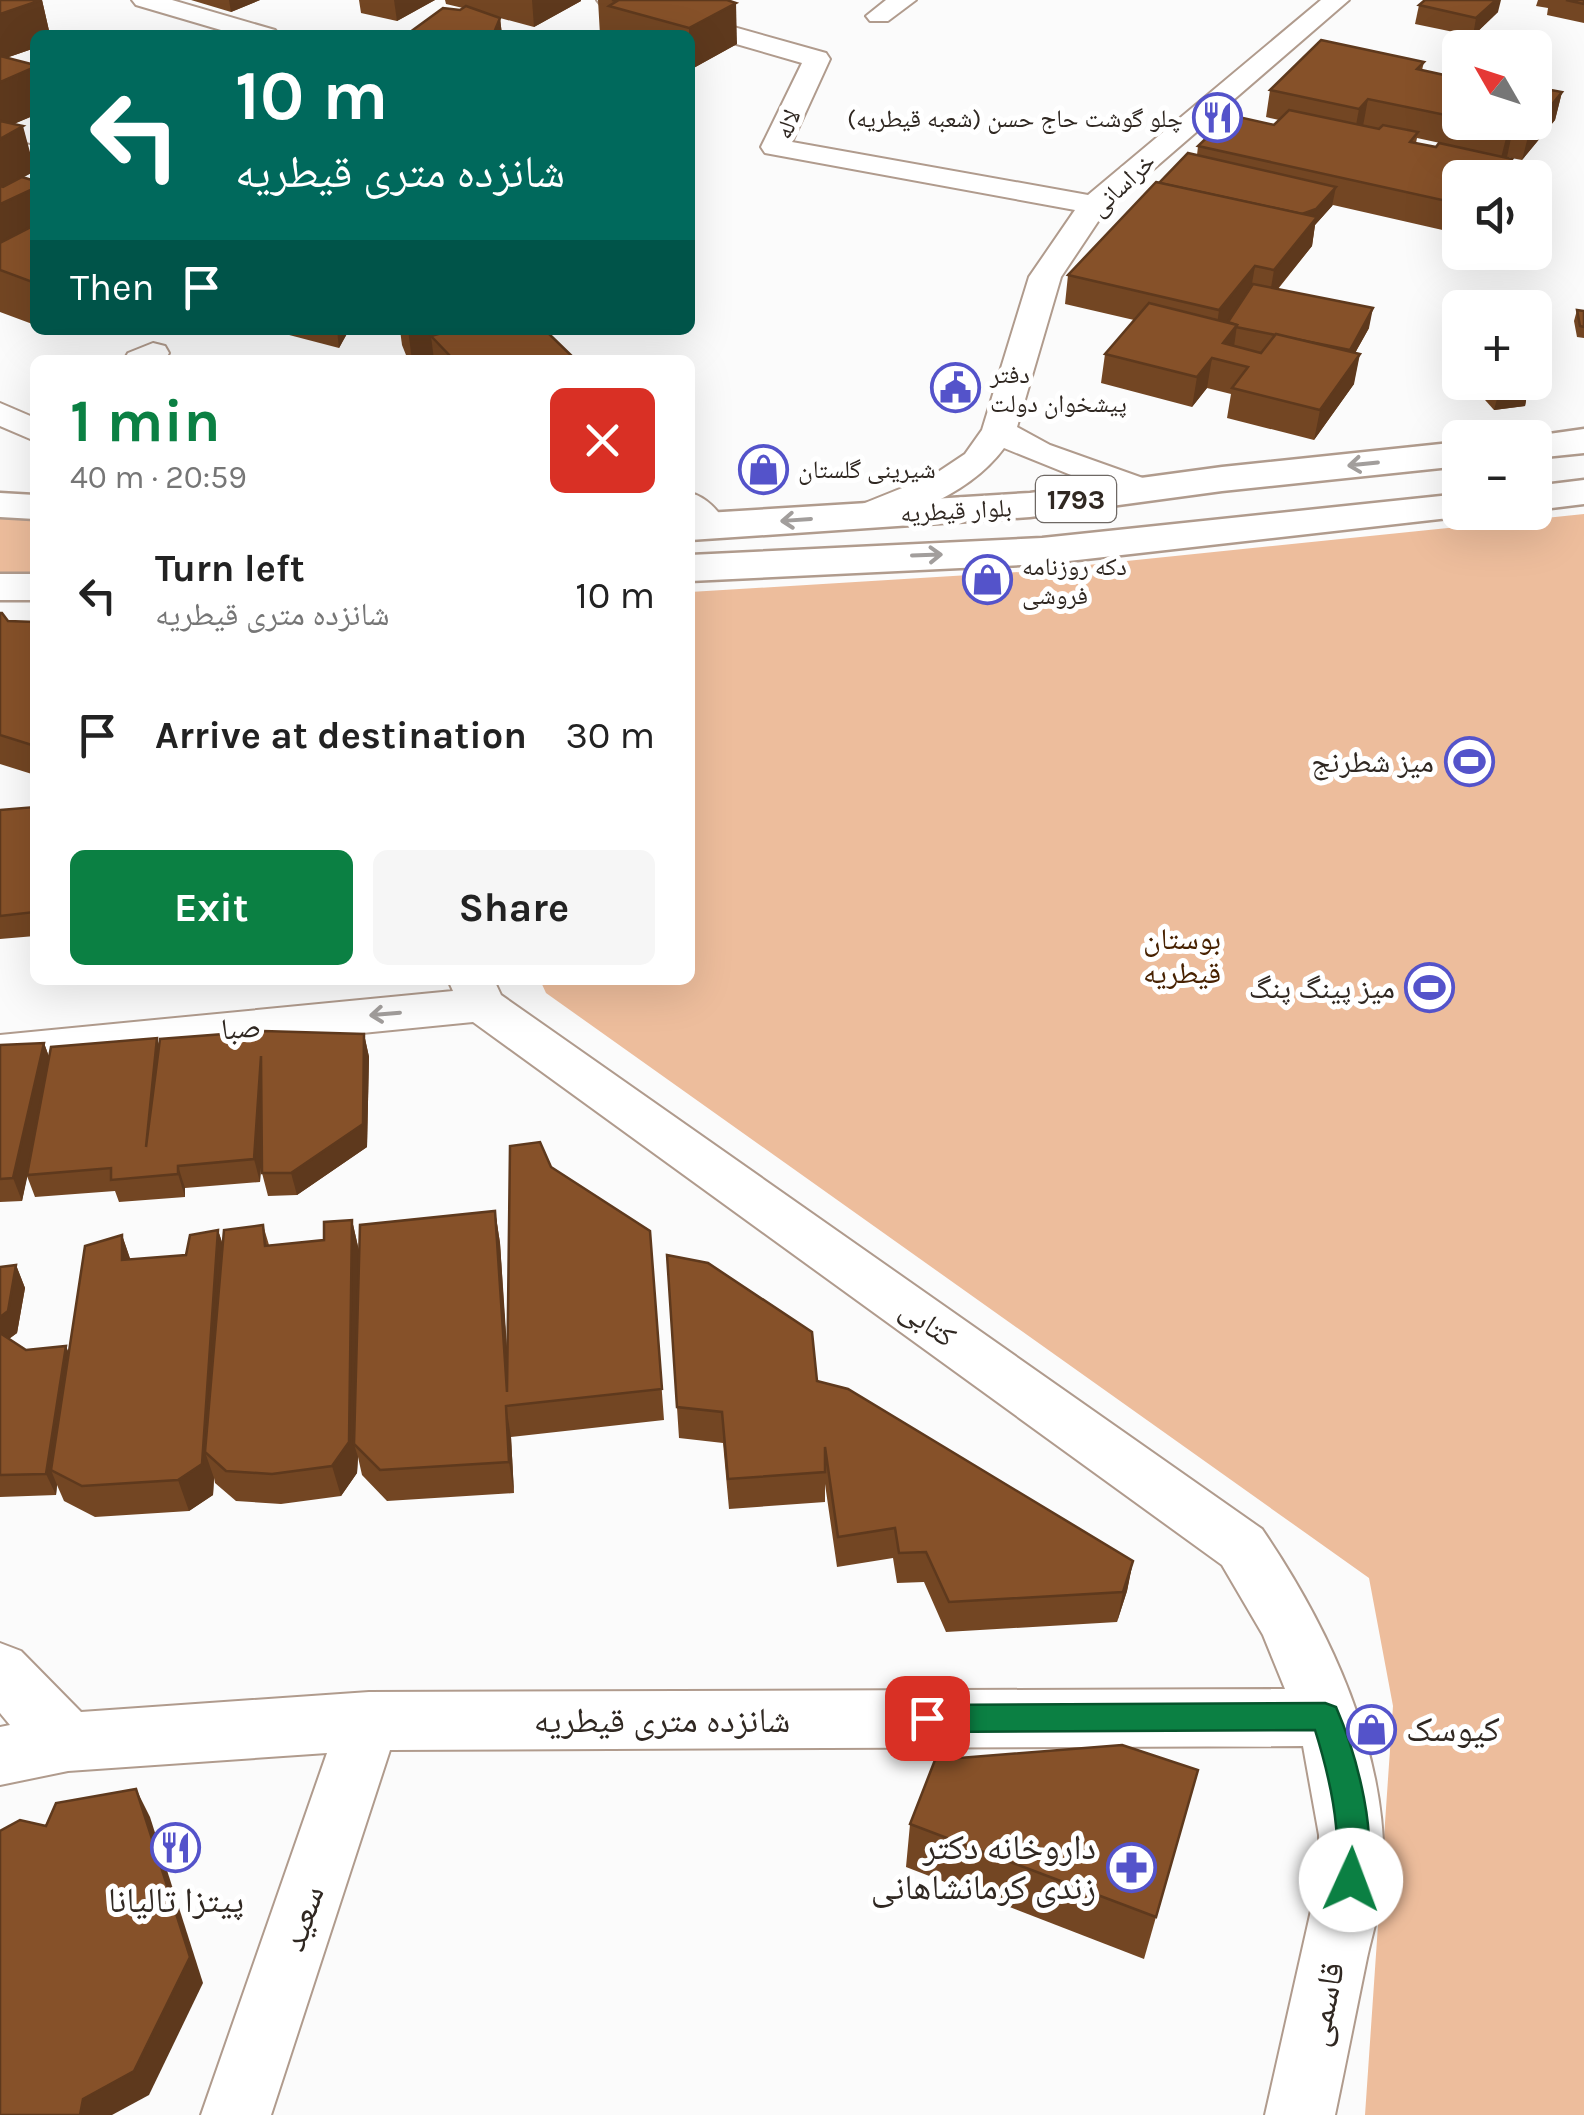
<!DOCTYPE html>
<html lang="en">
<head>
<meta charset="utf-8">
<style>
	body { margin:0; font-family:Karla,"Noto Naskh Arabic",sans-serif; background:#f6f6f6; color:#222; height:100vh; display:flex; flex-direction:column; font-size:38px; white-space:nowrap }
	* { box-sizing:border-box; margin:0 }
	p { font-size:32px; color:#767676 }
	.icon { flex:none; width:55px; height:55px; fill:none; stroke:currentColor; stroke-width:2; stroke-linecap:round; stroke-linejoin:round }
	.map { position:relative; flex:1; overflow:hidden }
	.details { position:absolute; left:30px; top:355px; width:665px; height:630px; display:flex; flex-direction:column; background:#fff; border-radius:15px; box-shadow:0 10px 40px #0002 }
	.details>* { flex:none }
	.hud { position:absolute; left:30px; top:30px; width:665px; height:305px; border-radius:15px; box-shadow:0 10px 40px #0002; background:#00695c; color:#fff; overflow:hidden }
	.needle { width:65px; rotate:309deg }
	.buttons { position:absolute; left:1442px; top:30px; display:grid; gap:20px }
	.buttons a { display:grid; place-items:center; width:110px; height:110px; border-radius:15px; background:#fff; box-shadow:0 10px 40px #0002; font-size:50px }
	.pin { position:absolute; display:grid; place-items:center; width:85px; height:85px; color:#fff; margin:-42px; border-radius:20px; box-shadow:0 5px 15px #0006 }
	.me { position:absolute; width:110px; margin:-55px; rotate:2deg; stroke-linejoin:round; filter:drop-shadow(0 0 8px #0008) }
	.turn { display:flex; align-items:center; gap:35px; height:210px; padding:0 40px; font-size:45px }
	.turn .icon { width:130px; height:130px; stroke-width:2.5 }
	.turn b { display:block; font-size:70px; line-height:85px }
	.then { display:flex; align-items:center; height:95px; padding:0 40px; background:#0003; gap:20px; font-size:38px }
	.round { display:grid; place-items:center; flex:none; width:105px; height:105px; border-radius:15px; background:#f6f6f6 }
	.headline { display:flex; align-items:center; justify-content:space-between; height:170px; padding:0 40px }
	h1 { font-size:60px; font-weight:700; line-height:75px; color:#0b8043 }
	.cta { display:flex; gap:20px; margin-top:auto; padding:20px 40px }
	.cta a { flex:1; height:115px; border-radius:15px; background:#0b8043; color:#fff; font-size:40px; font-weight:700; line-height:115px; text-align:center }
	.cta a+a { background:#f6f6f6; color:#222 }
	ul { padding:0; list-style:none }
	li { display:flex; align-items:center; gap:30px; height:140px; padding:0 40px }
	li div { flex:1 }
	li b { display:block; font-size:38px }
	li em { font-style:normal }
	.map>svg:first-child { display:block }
	.green { fill:#edbd9c }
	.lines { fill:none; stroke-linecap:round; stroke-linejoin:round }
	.street-casing { stroke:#b09b8d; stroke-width:4 }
	.primary-casing { stroke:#b09b8d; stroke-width:5 }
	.street { fill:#fff; fill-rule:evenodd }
	.primary { fill:#fff; fill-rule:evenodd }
	.wall { fill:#734623; fill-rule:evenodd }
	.shaded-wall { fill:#5e391d }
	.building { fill:#865129; stroke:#5e391d; stroke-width:2.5 }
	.oneway { stroke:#a29e9c }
	.route { fill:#0b8043; stroke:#07532c; stroke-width:2.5 }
	.labels { text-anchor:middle; stroke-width:10; stroke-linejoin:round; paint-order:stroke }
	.far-poi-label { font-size:25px; fill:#302822; stroke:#fff; text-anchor:start }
	.far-street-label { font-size:25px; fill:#302822; stroke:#fff }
	.shield { fill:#fff; stroke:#6e6864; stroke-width:2.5 }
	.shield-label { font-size:28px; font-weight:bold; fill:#302822 }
	.poi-label { font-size:30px; fill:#302822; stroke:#fff; text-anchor:end }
	.park-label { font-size:30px; fill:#472101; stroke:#fff }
	.street-label { font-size:30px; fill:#302822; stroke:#fff }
	.near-street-label { font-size:35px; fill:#302822; stroke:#fff }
	.near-poi-label { font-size:35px; fill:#302822; stroke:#fff; text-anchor:start }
</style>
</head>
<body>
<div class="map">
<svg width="1584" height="2115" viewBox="0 0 1584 2115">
	<rect width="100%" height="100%" fill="#fbfbfb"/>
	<g class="green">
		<path d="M13,514H35V577L0,576V518Z"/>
		<path d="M1584,514V2115H1365L1393,1706L1369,1578L546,993L540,980H690V592L1020,572Z"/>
	</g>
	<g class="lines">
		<defs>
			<g id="street">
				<path d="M132,0H172L275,30L279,35H238L136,5Z"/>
				<path d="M597,0H638L826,53L830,59L792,142L1088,195L1321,0H1349L1105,211L1061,277L1017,427L1050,445L1154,482L1159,490L1154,498L1141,501L1128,498L1004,448C973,490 918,513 868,526L855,523L850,515L855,507L932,476L965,454L982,430L1029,277L1075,210L765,153L761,147L802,63L601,5Z"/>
				<path d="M886,0H916L888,21H870L866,16Z"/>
				<path d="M0,139L35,146V164L0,155Z"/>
				<path d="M153,343L165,346L169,353L165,360H124L128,353Z"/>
				<path d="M0,403L35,418V441L0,426Z"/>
				<path d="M690,493C707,497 718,511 728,525L723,533C709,536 700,536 690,525Z"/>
				<path d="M448,980H494L501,995L1262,1529C1329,1627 1389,1754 1383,1876C1382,1904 1373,1931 1367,1958C1356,2011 1346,2063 1335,2115H1265L1319,1875V1835L1303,1746L390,1750L271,2115H201L327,1753L68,1771L0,1785V1727L10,1725L0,1713V1643L21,1651L81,1712L369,1692L1285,1689L1263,1635L1222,1565L473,1022L0,1069V1035L453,991Z"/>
			</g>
			<g id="primary">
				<path d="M1584,429V453L1535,458V438H1521Z"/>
				<path d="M1460,442V466L1222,491L1030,517L690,540V514L1030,493L1222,467Z"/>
				<path d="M1584,480V504L1535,510V486Z"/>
				<path d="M0,493L35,495V519L0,517Z"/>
				<path d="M1460,494V512L1475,515L1042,564L690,581V555L1042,538Z"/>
				<rect x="0" y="574" width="35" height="26"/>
			</g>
		</defs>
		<use href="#street" class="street-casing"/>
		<use href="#primary" class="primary-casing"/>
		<use href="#street" class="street"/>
		<use href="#primary" class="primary"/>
	</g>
	<g class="wall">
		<path d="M0,0H42L50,35H35V48L6,58L35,115L13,124L35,171L23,177L35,181V325L0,312Z"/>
		<path d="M191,0H260L231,12Z"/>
		<path d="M359,0H435L397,21L361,13Z"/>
		<path d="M445,0H581V1L534,27L500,18L502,35L460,10L463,8L446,4Z"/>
		<path d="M598,0H727L737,44L690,70V35H600Z"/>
		<path d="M1538,0H1584V23L1547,15L1548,8L1536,6Z"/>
		<path d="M1419,5L1498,12L1473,36L1415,24Z"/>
		<path d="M1424,62L1422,70L1449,76L1460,66V122H1535L1562,92L1555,120L1522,160L1506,157L1460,178V234L1333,205L1315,225L1312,246L1278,289L1369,328L1355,353L1354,384L1314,440L1227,418L1231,394L1207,388L1192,407L1101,383L1105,354L1134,320L1065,304L1068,275L1159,183L1197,155L1198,146L1274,125L1279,120L1266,117L1270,90ZM1417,138L1468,149L1436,147L1416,143Z"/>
		<path d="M1577,310L1584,311V338L1577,337L1574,321Z"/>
		<path d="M47,330H87L77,334H57Z"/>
		<path d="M270,330H349L339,348Z"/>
		<path d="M400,330H545L576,360H408L402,345Z"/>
		<path d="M1479,382H1516L1527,395L1525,406L1494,410L1477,391Z"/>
		<path d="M0,613L8,621L35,622V775L0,764Z"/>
		<path d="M35,807V936L0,939V810Z"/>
		<path d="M364,1034L369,1057L367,1147L297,1195L268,1196L262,1173V1150L260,1182L185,1188V1197L119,1202L115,1191L35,1197L27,1176L22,1201L0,1202V1045L44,1043L49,1057L157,1038L159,1046Z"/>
		<path d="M551,1167L650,1231L664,1420L511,1437L514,1493L387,1501L362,1475L358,1457L357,1473L341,1496L281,1504L236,1501L215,1483L214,1478L213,1495L189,1511L95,1517L64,1501L57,1485L56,1495L0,1497V1267L16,1265L25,1288L17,1333L9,1339L26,1350L69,1352L122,1235L130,1259L186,1255L218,1230L223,1245L263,1225L269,1245L324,1240L352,1220L359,1251L495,1211L500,1243L507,1355Z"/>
		<path d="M667,1255L817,1381L1133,1561L1127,1591L1117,1622L946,1632L924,1582L897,1583L893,1558L837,1567L825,1484V1502L729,1509L723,1443L679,1438Z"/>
		<path d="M910,1824L1156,1917L1144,1959L906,1867Z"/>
	</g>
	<g class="shaded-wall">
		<path d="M42,0L50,35H35V48L0,60V14Z"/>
		<path d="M229,0H260L231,12Z"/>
		<path d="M394,0H435L397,21Z"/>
		<path d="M532,0H581V1L534,27Z"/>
		<path d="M1496,0H1501L1498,12L1473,36L1476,18Z"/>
		<path d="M736,3L737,44L690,70L689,28Z"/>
		<path d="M500,18L502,35H493Z"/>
		<path d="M35,67V115L0,130V82Z"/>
		<path d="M1562,92L1555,120L1522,160L1529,133Z"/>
		<path d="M1368,99L1363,126L1354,136L1359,109Z"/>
		<path d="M23,126L35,171L0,190V139Z"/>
		<path d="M1513,129L1507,157L1499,166L1506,138Z"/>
		<path d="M1336,187L1332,206L1315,225L1312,246L1269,299L1274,270L1293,218Z"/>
		<path d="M35,188V239L0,256V204Z"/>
		<path d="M1255,266L1250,295L1215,340L1219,310Z"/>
		<path d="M1373,308L1369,328L1345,371L1350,350Z"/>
		<path d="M1237,325L1233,354L1223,343Z"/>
		<path d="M337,330H349L339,348Z"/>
		<path d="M408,330H515L431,336L434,360H412Z"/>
		<path d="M1360,354L1354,384L1314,440L1320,410Z"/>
		<path d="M1212,358L1207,388L1192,407L1197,377Z"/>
		<path d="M1527,395L1525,406L1494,410L1497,399Z"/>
		<path d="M364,1034L369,1057L367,1147L297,1195L291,1173Z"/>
		<path d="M157,1038L163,1060L146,1147Z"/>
		<path d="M44,1043L52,1065L22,1201L13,1178Z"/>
		<path d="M261,1056L267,1078L260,1182L254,1159Z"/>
		<path d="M178,1166L185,1188V1197L178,1174Z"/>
		<path d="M495,1211L500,1243L511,1406L507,1392Z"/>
		<path d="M352,1220L359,1251L354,1444L358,1457L357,1473L341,1496L332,1466Z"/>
		<path d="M218,1230L228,1262L205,1452L214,1478L213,1495L189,1511L178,1480Z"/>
		<path d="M122,1235L133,1267L122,1260Z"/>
		<path d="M16,1265L25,1288L17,1333L0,1345V1317Z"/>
		<path d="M66,1346L75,1367L51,1470L57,1485L56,1495L46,1474Z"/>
		<path d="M506,1406L511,1437L514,1493L509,1462Z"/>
		<path d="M1133,1561L1127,1591L1117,1622L1123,1592Z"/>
		<path d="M136,1789L150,1817L203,1983L149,2095L112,2115H80Z"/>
	</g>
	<g class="building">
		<path d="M0,0H41L0,14Z"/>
		<path d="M612,0H727L736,3L689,28L609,6L617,1Z"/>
		<path d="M1425,0H1496L1476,18L1419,5Z"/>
		<path d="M1566,0H1584V4Z"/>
		<path d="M466,6L500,18L493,35H406L443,8L460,10Z"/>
		<path d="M1321,40L1424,62L1417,69L1449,76L1458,66H1460V118L1368,99L1359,109L1270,90Z"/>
		<path d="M0,56L35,65V67L0,82Z"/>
		<path d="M1535,87L1562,92L1529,133L1513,129L1506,138L1472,131L1479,122H1535Z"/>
		<path d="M1289,110L1379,129L1383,125L1418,132L1410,142L1436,147L1439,143L1512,159L1506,166L1539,173L1535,178H1460V204L1198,146L1230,115L1274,125Z"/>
		<path d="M0,121L23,126L0,139Z"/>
		<path d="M1188,153L1336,187L1316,209L1302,214L1159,183Z"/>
		<path d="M22,177L35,181V188L0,204V186L3,187Z"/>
		<path d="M1156,182L1317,217L1274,270L1255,266L1219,310L1068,275Z"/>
		<path d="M35,225V283L0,270V243Z"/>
		<path d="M1253,284L1373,308L1350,350L1236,327L1237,325L1228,322Z"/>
		<path d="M1149,303L1237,325L1223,343L1261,353L1276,334L1360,354L1320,410L1232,388L1248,367L1212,358L1197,377L1105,354Z"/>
		<path d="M1577,310L1584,311V327L1580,326Z"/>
		<path d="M453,330H545L576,360H454L431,336Z"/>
		<path d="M1482,382H1516L1527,395L1497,399Z"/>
		<path d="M0,613H2L8,621L35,622V746L0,735Z"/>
		<path d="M35,807V912L0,916V810Z"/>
		<path d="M263,1031L364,1034L363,1124L291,1173H262L261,1056L254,1159L178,1166V1174L111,1180V1168L27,1175L51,1047L157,1038L146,1147L160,1039Z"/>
		<path d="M44,1043L13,1178L0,1179V1045Z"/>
		<path d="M540,1142L551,1167L650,1231L662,1389L506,1406L509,1462L380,1470L354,1444L360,1225L495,1211L507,1392L510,1146Z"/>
		<path d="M352,1220L349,1442L332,1466L272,1474L226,1471L205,1452L224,1230L263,1225L265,1246L324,1240V1222Z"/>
		<path d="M218,1230L202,1464L178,1480L82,1486L51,1470L85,1246L122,1235V1260L186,1255L190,1235Z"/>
		<path d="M667,1255L708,1263L812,1332L817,1381L848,1389L1133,1561L1123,1592L949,1602L926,1552L899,1553L895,1528L838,1537L825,1447V1472L728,1479L722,1412L677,1407Z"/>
		<path d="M16,1265L8,1311L0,1317V1267Z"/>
		<path d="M0,1333L26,1350L66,1346L46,1474L0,1475Z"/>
		<path d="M1122,1745L1198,1770L1156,1917L910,1824L935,1760Z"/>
		<path d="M136,1789L190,1957L134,2071L83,2099L80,2115H0V1831L20,1820L46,1826L56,1803Z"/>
	</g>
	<defs><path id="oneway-shaft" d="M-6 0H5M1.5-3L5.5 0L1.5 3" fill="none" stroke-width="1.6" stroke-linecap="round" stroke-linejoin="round" transform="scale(2.5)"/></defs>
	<g class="oneway">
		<use href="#oneway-shaft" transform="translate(1363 464) rotate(174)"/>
		<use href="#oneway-shaft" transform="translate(796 520) rotate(176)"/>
		<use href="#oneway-shaft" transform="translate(927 555) rotate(-2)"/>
		<use href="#oneway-shaft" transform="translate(385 1014) rotate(175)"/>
	</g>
	<path class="route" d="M1325,1703L1336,1707C1356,1753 1382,1843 1362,1891L1351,1895L1340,1891C1331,1870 1339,1848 1336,1826C1333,1793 1325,1762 1315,1730L927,1732L916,1728L912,1718L916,1709L927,1705Z"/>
	<defs>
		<symbol id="restaurant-ring" viewBox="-11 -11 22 22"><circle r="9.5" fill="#fff" stroke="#5453ca" stroke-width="1.5"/><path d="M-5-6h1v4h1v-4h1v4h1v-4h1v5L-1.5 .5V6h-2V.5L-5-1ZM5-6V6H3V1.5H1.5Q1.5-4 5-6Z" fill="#5453ca"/></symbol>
		<symbol id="civic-ring" viewBox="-11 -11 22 22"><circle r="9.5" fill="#fff" stroke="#5453ca" stroke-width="1.5"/><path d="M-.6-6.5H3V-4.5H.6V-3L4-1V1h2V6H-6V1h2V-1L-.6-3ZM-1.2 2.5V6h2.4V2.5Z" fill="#5453ca"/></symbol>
		<symbol id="shop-ring" viewBox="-11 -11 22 22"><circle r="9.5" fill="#fff" stroke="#5453ca" stroke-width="1.5"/><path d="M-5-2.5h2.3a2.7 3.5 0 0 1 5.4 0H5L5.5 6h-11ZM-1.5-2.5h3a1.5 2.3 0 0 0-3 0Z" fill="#5453ca"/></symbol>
		<symbol id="stadium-ring" viewBox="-11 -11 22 22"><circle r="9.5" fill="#fff" stroke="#5453ca" stroke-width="1.5"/><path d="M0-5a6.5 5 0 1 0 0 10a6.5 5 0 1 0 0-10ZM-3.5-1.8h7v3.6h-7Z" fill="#5453ca"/></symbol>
		<symbol id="pharmacy-ring" viewBox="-11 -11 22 22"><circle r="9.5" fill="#fff" stroke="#5453ca" stroke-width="1.5"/><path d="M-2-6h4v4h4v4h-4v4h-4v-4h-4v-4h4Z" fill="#5453ca"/></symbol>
	</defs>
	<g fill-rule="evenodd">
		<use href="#restaurant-ring" x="1190" y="90" width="55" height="55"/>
		<use href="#civic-ring" x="928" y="360" width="55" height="55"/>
		<use href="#shop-ring" x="736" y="442" width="55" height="55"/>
		<use href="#shop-ring" x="960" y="552" width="55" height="55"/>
		<use href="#stadium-ring" x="1442" y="734" width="55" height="55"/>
		<use href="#stadium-ring" x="1402" y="960" width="55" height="55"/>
		<use href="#shop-ring" x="1344" y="1702" width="55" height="55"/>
		<use href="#restaurant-ring" x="148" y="1820" width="55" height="55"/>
		<use href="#pharmacy-ring" x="1104" y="1840" width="55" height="55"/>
	</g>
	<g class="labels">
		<g class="far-poi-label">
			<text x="1183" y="127" text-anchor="end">چلو گوشت حاج حسن (شعبه قیطریه)</text>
			<text x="990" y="383">دفتر<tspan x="990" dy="29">پیشخوان دولت</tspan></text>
			<text x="798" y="478">شیرینی گلستان</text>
			<text x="1022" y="575">دکه روزنامه<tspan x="1022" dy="29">فروشی</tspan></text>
		</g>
		<g class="far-street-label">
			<text transform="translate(787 124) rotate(-68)" y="9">لاله</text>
			<text transform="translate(1122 184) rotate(-43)" y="9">خراسانی</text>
			<text transform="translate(956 510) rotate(-3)" y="9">بلوار قیطریه</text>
		</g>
		<rect class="shield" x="1036" y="476" width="80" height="46" rx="8"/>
		<g class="shield-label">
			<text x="1076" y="509">1793</text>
		</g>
		<g class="poi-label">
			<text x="1434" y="772">میز شطرنج</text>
			<text x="1395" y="998">میز پینگ پنگ</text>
		</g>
		<g class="park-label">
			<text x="1182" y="949">بوستان<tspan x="1182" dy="34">قیطریه</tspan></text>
		</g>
		<g class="street-label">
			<text transform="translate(241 1028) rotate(-5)" y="10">صبا</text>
			<text transform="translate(928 1323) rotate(35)" y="10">کتابی</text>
		</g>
		<g class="near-street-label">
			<text x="662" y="1732">شانزده متری قیطریه</text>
			<text transform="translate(302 1918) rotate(-71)" y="12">سعید</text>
			<text transform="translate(1324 2004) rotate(-78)" y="12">قاسمی</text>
		</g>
		<g class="near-poi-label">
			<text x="1406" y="1741">کیوسک</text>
			<text x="1096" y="1859" text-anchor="end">داروخانه دکتر<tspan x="1096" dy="40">زندی کرمانشاهانی</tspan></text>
			<text x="176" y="1912" text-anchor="middle">پیتزا تالیانا</text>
		</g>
	</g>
</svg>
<div class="buttons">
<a><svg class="needle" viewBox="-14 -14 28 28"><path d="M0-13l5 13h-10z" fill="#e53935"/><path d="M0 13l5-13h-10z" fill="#767676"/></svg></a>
<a><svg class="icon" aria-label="sound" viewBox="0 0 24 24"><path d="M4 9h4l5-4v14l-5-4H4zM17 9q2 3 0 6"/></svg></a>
<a>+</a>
<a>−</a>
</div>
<div class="pin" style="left:927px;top:1718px;background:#d93025"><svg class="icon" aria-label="arrive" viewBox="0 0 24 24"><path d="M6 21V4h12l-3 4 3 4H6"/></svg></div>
<svg class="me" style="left:1351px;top:1880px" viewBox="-20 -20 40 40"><circle r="19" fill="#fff"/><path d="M0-13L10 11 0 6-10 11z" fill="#0b8043"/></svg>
<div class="hud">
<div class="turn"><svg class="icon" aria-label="left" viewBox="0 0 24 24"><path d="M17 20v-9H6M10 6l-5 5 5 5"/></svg><div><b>10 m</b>شانزده متری قیطریه</div></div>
<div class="then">Then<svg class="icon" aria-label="arrive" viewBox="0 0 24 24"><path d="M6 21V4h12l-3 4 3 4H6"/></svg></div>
</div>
<section class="details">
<div class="headline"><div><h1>1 min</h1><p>40 m · 20:59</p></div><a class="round" style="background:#d93025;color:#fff"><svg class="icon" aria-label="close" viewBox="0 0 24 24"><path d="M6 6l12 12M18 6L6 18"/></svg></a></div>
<ul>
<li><svg class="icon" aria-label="left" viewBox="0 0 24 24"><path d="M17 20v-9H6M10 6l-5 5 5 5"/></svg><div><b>Turn left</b><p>شانزده متری قیطریه</p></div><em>10 m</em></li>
<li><svg class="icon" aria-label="arrive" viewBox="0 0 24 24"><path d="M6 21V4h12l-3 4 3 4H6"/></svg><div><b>Arrive at destination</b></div><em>30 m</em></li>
</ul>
<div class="cta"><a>Exit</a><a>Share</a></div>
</section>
</div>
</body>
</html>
